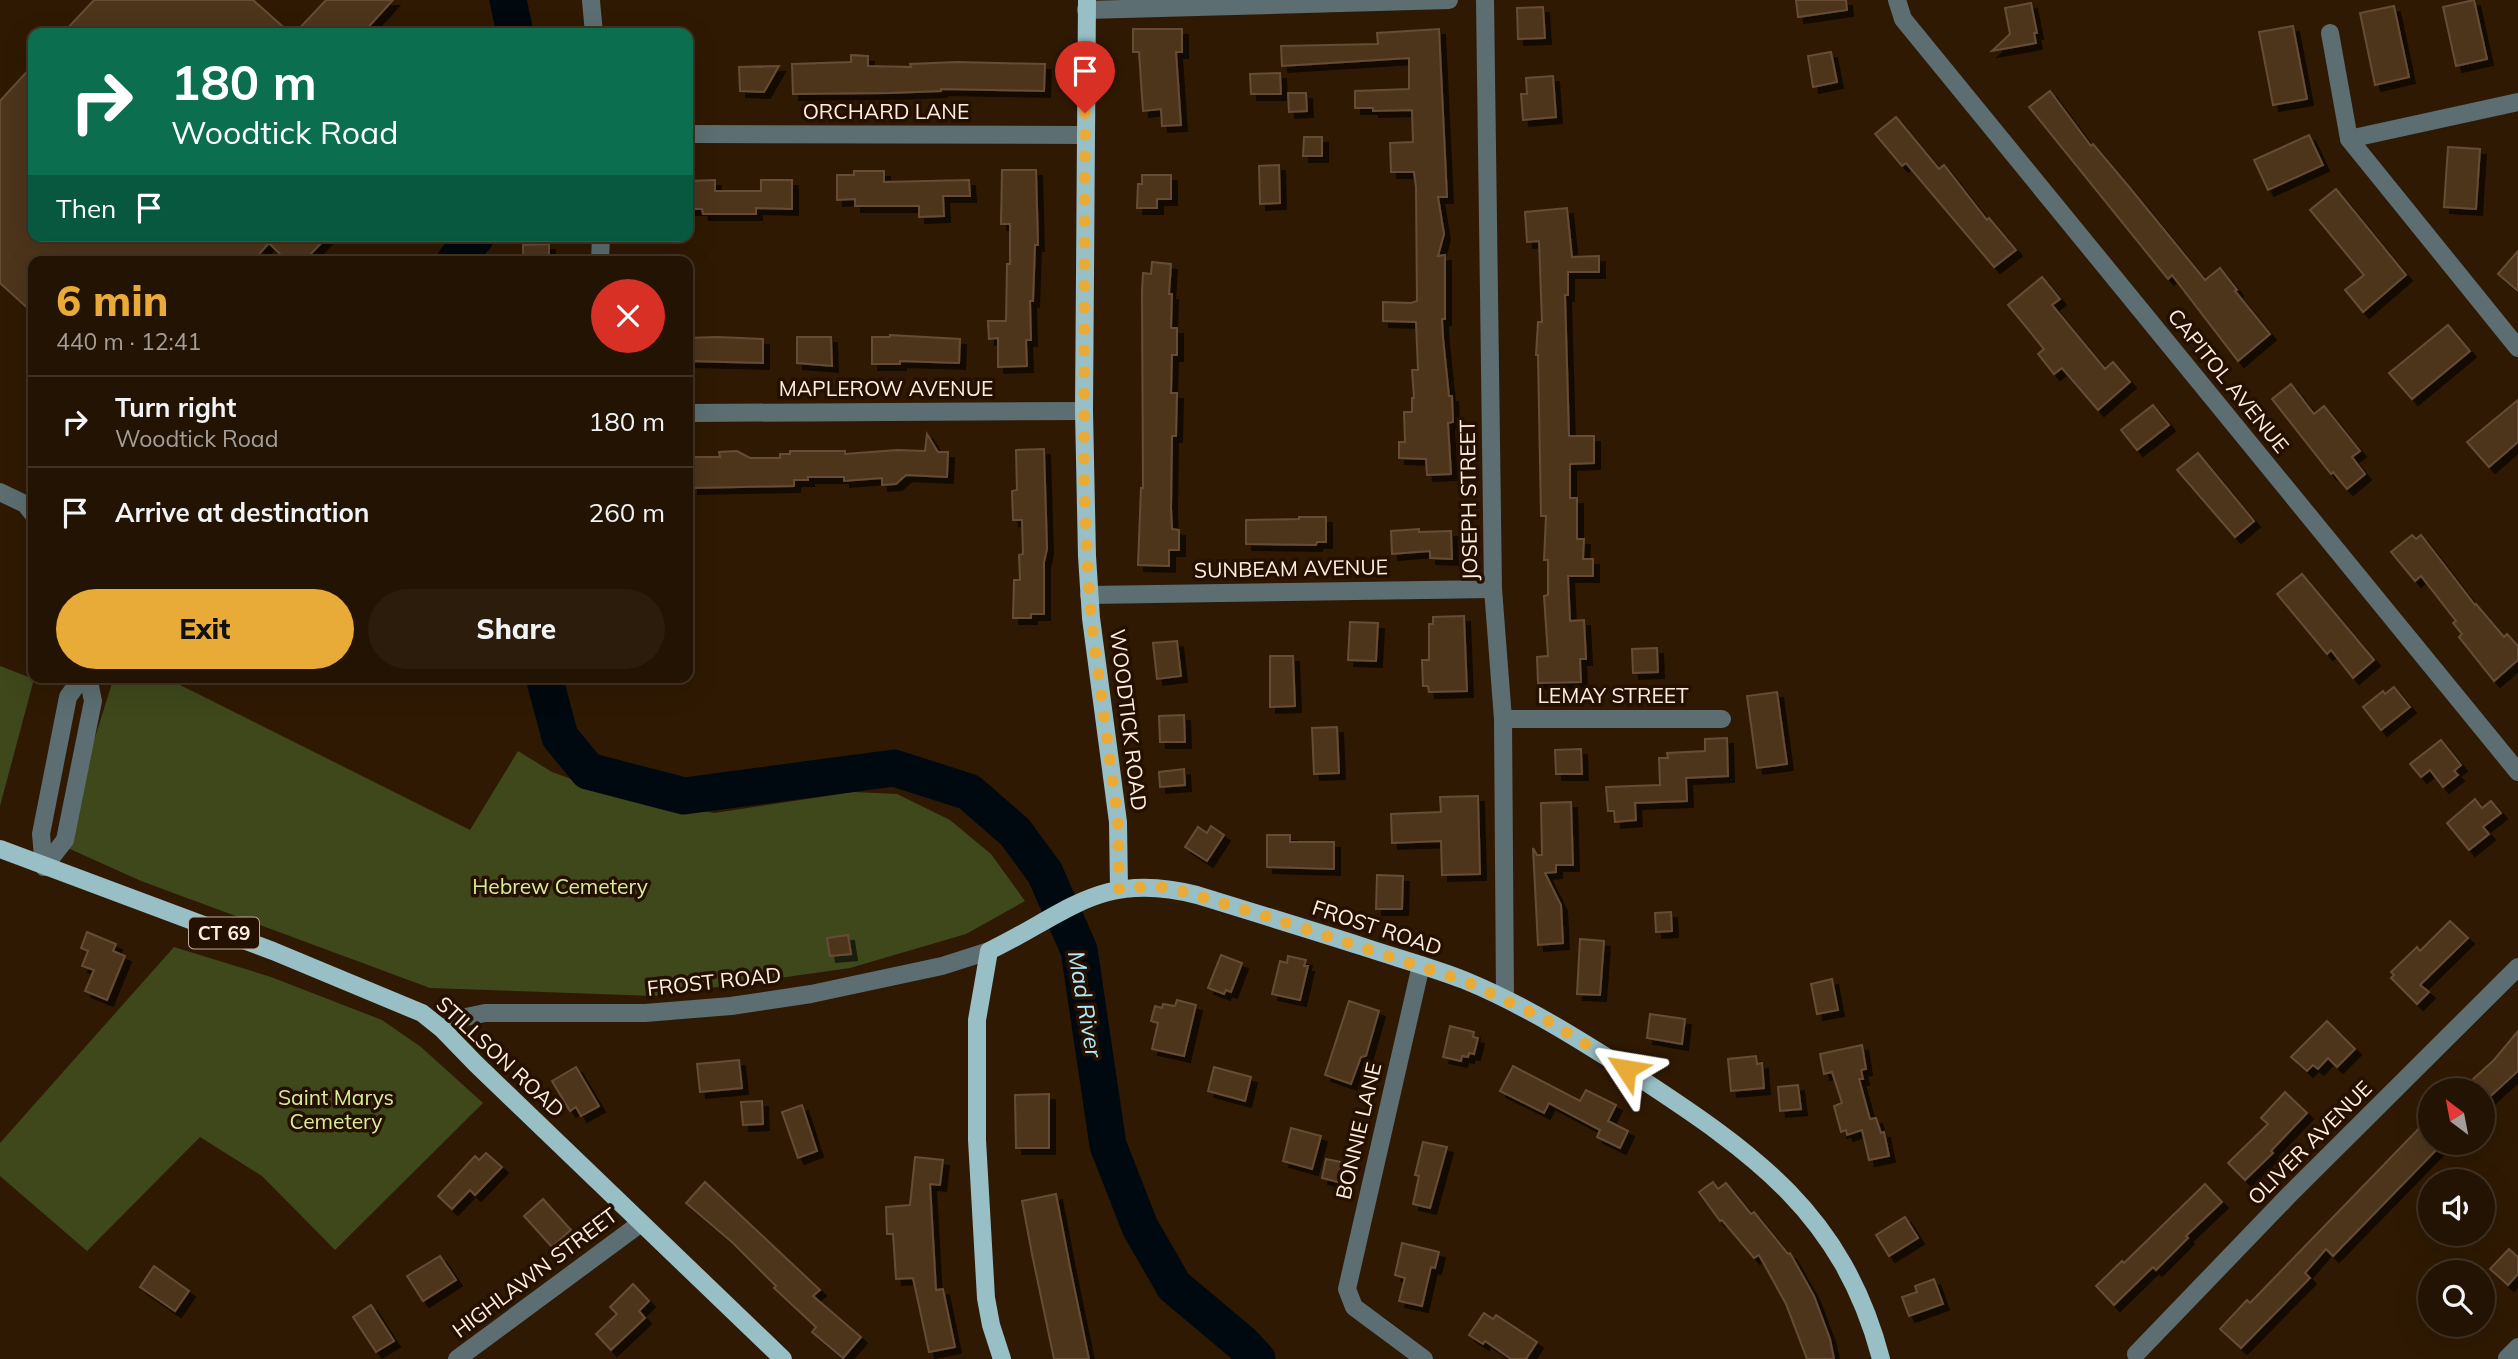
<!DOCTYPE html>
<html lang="en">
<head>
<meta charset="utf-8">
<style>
	body { margin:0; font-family:Mulish,sans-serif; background:#2b1c0c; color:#f1f3f6; height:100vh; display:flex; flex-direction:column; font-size:26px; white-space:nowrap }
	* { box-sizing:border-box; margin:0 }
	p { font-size:23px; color:#a39e99 }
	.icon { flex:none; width:38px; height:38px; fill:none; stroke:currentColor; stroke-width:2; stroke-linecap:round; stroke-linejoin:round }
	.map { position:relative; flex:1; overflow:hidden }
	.sheet { position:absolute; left:28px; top:256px; width:665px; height:427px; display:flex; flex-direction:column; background:#231302; border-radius:14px; box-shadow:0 7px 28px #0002,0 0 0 2px #403224 }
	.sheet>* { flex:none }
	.hud { position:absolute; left:28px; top:28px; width:665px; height:214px; border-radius:14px; box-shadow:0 7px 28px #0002,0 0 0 2px #403224; background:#0b6e4f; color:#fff; overflow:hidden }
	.needle { width:46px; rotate:328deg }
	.tools { position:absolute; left:2418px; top:1078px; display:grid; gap:14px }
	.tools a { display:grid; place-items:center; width:77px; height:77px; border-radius:50%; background:#231302; box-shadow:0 7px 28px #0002,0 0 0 2px #403224; font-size:35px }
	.pin { position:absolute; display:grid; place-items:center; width:60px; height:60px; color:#fff; margin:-72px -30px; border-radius:50% 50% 50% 0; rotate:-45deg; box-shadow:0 0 7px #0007 }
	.pin .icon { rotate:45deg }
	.me { position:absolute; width:77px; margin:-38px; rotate:303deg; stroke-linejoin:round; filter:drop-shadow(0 0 5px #0008) }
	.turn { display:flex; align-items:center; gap:24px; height:147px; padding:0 28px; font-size:32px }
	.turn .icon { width:91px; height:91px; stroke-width:2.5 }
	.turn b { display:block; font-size:49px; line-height:60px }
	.then { display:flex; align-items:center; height:66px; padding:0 28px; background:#0003; gap:14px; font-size:26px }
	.round { display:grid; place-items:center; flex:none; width:74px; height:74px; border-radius:37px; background:#2b1c0c }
	.head { display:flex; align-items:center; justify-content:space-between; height:119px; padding:0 28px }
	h1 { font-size:42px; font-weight:800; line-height:52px; color:#e9ab38 }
	.button { display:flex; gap:14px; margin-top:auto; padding:14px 28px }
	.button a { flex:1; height:80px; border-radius:42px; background:#e9ab38; color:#111; font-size:28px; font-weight:800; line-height:80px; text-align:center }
	.button a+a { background:#2b1c0c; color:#f1f3f6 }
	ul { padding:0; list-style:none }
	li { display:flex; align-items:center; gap:21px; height:91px; padding:0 28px; border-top:2px solid #403224 }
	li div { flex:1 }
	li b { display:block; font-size:26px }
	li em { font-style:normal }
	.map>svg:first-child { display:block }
	.green { fill:#3e481b }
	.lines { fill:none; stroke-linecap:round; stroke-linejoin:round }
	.river { stroke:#00090f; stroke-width:37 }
	.building { fill:#4d351e; stroke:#664c35; stroke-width:2; filter:url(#shadow) }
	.minor { stroke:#5c6e71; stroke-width:18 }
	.major { stroke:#98bec6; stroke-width:18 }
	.route { stroke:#e9ab38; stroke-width:12; stroke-dasharray:0 21.6 }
	.labels { text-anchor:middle; stroke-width:7; stroke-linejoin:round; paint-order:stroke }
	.shield { fill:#251000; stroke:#bdab9e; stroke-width:2 }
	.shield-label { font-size:19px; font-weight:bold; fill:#feeee1 }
	.street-label { font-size:21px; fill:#feeee1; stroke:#251000 }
	.park-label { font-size:21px; fill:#d8ee99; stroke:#251000 }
	.water-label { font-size:23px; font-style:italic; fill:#adebfc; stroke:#251000 }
</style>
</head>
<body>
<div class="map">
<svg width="2518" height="1359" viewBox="0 0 2518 1359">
	<defs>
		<filter id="shadow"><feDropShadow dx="6" dy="6" stdDeviation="0" flood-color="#0009"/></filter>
	</defs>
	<rect width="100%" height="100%" fill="#2f1903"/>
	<g class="green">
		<path d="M0,666L34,679L0,806Z"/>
		<path d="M114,677H164L470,830L518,751L552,772L612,794L714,813L854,792L897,794L950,820L991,854L1025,901L966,934L850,968L654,996L430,988L141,881L61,845Z"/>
		<path d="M174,947L271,977L382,1020L421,1047L483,1103L335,1250L262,1176L200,1137L87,1251L0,1176V1143Z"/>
	</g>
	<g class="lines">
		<g class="river">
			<path d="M508,0L515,33"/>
			<path d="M455,261L476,236"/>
			<path d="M544,677L560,737L588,771L684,796L894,768L969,792L1015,832L1045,873L1079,950L1108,1145L1140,1227L1174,1286L1243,1344L1257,1359"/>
		</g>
	</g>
	<g class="building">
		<path d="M94,0H253L290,33H63Z"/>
		<path d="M326,0H393L363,33H295Z"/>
		<path d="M1796,0H1846L1847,10L1798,17Z"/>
		<path d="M2474,0L2487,59L2456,66L2443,7Z"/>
		<path d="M2031,3L2037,33H2034L2036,43L1992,51L2010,34L2005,8Z"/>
		<path d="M2394,6L2409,77L2375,85L2360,13Z"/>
		<path d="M1543,7L1545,38L1518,39L1517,8Z"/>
		<path d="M2293,26L2307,99L2273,105L2259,32Z"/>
		<path d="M1133,29H1182V52H1176L1181,125L1162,126L1161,109L1143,111L1139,52H1133Z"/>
		<path d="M1439,29L1447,197H1438L1444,234L1438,256L1445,255V319H1442L1443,338L1449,396H1452L1453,422L1448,423L1451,474L1427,475L1426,459L1399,458V442H1405L1404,412H1412V398H1414L1412,370H1418L1416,322L1383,321V302L1411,303L1417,301L1416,187L1414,172H1391L1390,143L1413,142L1412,110L1373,111V108H1355V91L1409,89V58L1282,66L1281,46L1378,44L1377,33Z"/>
		<path d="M1831,52L1837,82L1813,87L1808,56Z"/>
		<path d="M851,55L868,56V66L911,67L910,64L957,62L1045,64L1044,91L941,89V91L890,93L793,94L792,64L851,62Z"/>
		<path d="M33,65V236H328L304,261H287L269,243L253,261H33V313L0,283V101Z"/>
		<path d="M779,66L764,92L740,91L739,67Z"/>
		<path d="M1280,73L1281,94H1251L1250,74Z"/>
		<path d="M1553,76L1556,117L1523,120L1521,94H1527L1526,78Z"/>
		<path d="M2050,91L2091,146L2093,144L2130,188L2205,280L2220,268L2237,290L2235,291L2270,334L2238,361L2172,275L2168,279L2029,107Z"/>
		<path d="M1288,93H1306L1307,111L1289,112Z"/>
		<path d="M1896,117L1939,169L1944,165L1987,220L1989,218L2016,250L1994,267L1906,163L1902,166L1875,134Z"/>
		<path d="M2309,135L2323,165L2268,190L2254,160Z"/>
		<path d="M1304,137H1322V156H1303Z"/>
		<path d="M2448,147L2480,149L2476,209L2444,207Z"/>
		<path d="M1279,165L1280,203L1260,204L1259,166Z"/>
		<path d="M1002,170H1036L1038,245H1035L1033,301H1030L1031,340H1026L1027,366L998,367V338L989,339L988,321H1006L1007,264H1010V224H1001Z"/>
		<path d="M854,171H884V182L969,180L970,196H943L944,216L919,217V206H855V199L837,200V175H854Z"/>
		<path d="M1142,175H1171V199H1157V208H1137L1138,184H1142Z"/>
		<path d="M715,180V191H761V180H792V209L756,208V214H703L702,209H688V181Z"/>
		<path d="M2336,189L2406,275L2363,312L2345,290L2364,275L2310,210Z"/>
		<path d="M1567,208L1572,257L1599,256V272H1568V295H1565L1569,436H1594V463L1570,464V498H1577V539H1584L1583,559H1593V576H1568L1570,621L1584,620L1586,659H1580L1581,682L1538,683L1537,657L1548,656L1544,596L1548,595V560H1544L1546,516H1541L1538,355H1536L1538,322H1542L1539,241L1527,242L1525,212Z"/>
		<path d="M549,244V261H523V245Z"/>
		<path d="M2518,251V291L2498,274Z"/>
		<path d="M1152,262L1171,264L1169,294H1172L1171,328H1177V355H1172L1171,393H1177L1176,436H1172L1171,508L1172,529L1179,530V550H1169V566L1138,565L1141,488H1143L1142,291L1143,273L1151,274Z"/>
		<path d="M2042,277L2060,299L2052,305L2105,369L2113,362L2130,382L2098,410L2062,368L2054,374L2038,354L2044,349L2008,305Z"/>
		<path d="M2448,325L2470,351L2412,399L2389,373Z"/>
		<path d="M890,335L960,339L959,363L900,361V364H872V337H890Z"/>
		<path d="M717,337L763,339V363L688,361V338Z"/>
		<path d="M797,337H831L832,366L797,363Z"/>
		<path d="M2291,384L2314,414L2324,406L2360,451L2352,457L2365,474L2347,489L2333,472L2331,474L2272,399Z"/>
		<path d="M2518,400V442L2489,467L2467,442Z"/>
		<path d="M2153,405L2169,425L2137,450L2121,430Z"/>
		<path d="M927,434L938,452H948L947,477L906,475L896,484L882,485V478L844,481V477H808V480H794V486L692,488V457H720L719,452L737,451L750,458H780V454H790V451H845V454L897,450L925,451Z"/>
		<path d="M1044,449L1047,549L1044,562V614H1031V618H1013L1014,580H1020L1019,555L1023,554L1022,520H1013L1012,491L1017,490L1016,450Z"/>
		<path d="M2198,453L2254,521L2235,537L2177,470Z"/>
		<path d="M1299,517H1326V542H1317L1316,545L1246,544V520L1299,519Z"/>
		<path d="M1419,529V532L1451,531L1452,559L1430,558V551L1392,554L1391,531Z"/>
		<path d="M2412,535L2416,539L2421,535L2475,605L2476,604L2504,637L2507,634L2518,646V660L2494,681L2459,637L2462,634L2453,623L2456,621L2421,576L2415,581L2391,552Z"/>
		<path d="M2302,574L2374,660L2353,678L2331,650L2327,654L2277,594Z"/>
		<path d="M1464,616L1467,691L1429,692L1428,686H1423L1422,660H1429V624H1433V617Z"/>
		<path d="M1350,622L1378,623L1376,661L1348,660Z"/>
		<path d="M1177,641L1181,676L1157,679L1153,643Z"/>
		<path d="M1657,648L1658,672L1633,673L1632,649Z"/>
		<path d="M1270,656H1293L1295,706L1270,707Z"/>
		<path d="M2394,687L2410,707L2381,730L2363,707L2383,691L2385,694Z"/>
		<path d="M1777,692L1787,764L1757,768L1747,696Z"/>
		<path d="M1184,715L1185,742H1160L1159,716Z"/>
		<path d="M1337,727L1339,773L1314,774L1312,728Z"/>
		<path d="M1727,738L1728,776L1686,778L1687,801L1635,803L1636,820L1615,822L1614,811H1608L1606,787L1660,785L1659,758H1668L1667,753L1705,751V739Z"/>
		<path d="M2441,740L2461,765L2454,771L2458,775L2443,787L2430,770L2421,777L2410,764Z"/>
		<path d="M1581,749L1582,774H1556L1555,750Z"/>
		<path d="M1184,769L1185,785L1160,787L1159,772Z"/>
		<path d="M1478,796L1480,874L1442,875L1441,841L1392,843L1391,814L1441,812L1440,797Z"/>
		<path d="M2475,799L2482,808L2491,801L2501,813L2483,827L2489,834L2469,850L2447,823Z"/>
		<path d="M1571,802L1573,865H1556V872L1545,873L1561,905L1563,943L1538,945L1533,848L1537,855H1542L1541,803Z"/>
		<path d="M1211,826L1224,835L1207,861L1185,847L1198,827L1207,833Z"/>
		<path d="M1267,835H1290V842H1334V869L1267,867Z"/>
		<path d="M1377,875L1403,876L1402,909H1376Z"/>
		<path d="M1671,912L1672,931L1656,932L1655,913Z"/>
		<path d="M2450,921L2468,938L2420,985L2429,992L2417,1004L2391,978L2394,975L2391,972L2417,947L2420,951Z"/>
		<path d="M87,932L116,944L113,951L125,956L107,1000L85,991L94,970L82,966L88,951L81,948Z"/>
		<path d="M848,935L851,954L830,956L827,938Z"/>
		<path d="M1580,939L1604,941L1600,995L1577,994Z"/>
		<path d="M1221,955L1242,963L1231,992L1226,990L1224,994L1208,988Z"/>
		<path d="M1288,956L1306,960L1304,966H1308L1300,1000L1272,994L1280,961L1287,963Z"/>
		<path d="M1832,979L1838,1010L1817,1014L1811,984Z"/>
		<path d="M1177,1000L1196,1005L1184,1056L1152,1049L1158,1023L1151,1021L1155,1006L1162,1008L1163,1004L1175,1006Z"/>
		<path d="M1349,1001L1379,1011L1366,1056L1361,1057L1351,1084L1325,1075Z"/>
		<path d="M1650,1014L1685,1019L1682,1044L1647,1038Z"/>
		<path d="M2327,1021L2355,1049L2337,1067L2328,1058L2318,1069L2313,1065L2307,1071L2291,1057Z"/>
		<path d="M1450,1026L1474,1032L1473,1037L1478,1038L1474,1054L1469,1053L1468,1057L1462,1056L1461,1061L1443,1057Z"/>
		<path d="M2518,1031V1071L2483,1103V1090H2461L2494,1060Z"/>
		<path d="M1862,1045L1866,1069L1861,1070L1863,1079H1859L1870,1119L1876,1118L1881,1133L1884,1132L1889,1156L1869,1160L1862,1130L1847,1135L1846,1130L1841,1132L1834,1106L1842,1103L1832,1072L1824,1074L1820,1054Z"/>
		<path d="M1756,1056L1757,1064L1762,1063L1764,1088L1731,1091L1728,1059Z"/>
		<path d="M739,1060L742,1088L700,1092L697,1064Z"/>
		<path d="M1513,1066L1580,1101L1586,1090L1616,1105L1608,1121L1628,1131L1620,1148L1597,1137L1600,1130L1549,1103L1544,1113L1500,1091Z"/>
		<path d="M576,1067L599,1106L581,1116L576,1107L570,1111L552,1081Z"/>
		<path d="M1214,1067L1251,1077L1245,1101L1208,1091Z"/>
		<path d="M1798,1085L1801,1109L1780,1111L1778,1087Z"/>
		<path d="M2285,1092L2307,1113L2271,1151L2273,1153L2245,1180L2228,1163L2268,1124L2261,1118Z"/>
		<path d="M1049,1094V1148H1016L1015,1095Z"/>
		<path d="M762,1101L763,1124L743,1125L741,1102Z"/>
		<path d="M802,1105L817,1151L798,1158L782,1112Z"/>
		<path d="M2431,1116V1143H2443L2333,1256L2326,1249L2305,1273L2310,1278L2241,1348L2220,1329L2247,1300L2250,1303Z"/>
		<path d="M1291,1128L1321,1136L1312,1169L1283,1161Z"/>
		<path d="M1423,1142L1447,1147L1430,1208L1413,1204L1419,1176L1415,1175Z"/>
		<path d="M486,1153L502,1167L475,1195L470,1190L452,1209L438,1196L475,1156L479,1160Z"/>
		<path d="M915,1157L943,1160L940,1185L930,1184L936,1290L943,1289L955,1347L929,1352L913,1278L896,1279L893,1234H887L886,1207L910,1205Z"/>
		<path d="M1326,1159L1346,1163L1342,1183L1322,1178Z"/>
		<path d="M705,1182L820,1290L813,1296L861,1337L843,1358L812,1332L816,1327L774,1288L776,1286L733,1243L686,1203Z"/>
		<path d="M1713,1182L1718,1189L1726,1183L1751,1214L1754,1212L1788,1254L1790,1253L1814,1296L1830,1339L1834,1359H1807L1786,1304L1759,1255L1754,1258L1722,1220L1720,1221L1699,1192Z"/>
		<path d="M2205,1184L2222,1202L2186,1236L2188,1238L2156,1270L2153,1267L2114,1305L2096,1286L2122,1261L2124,1263Z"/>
		<path d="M1056,1194L1069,1262L1089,1359H1054L1032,1254L1022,1201Z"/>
		<path d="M543,1199L571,1230L552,1247L524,1216Z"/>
		<path d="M1905,1217L1918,1238L1889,1256L1876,1235Z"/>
		<path d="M1402,1243L1439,1252L1435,1268L1431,1267L1422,1306L1399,1301L1405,1278L1395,1275Z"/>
		<path d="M2509,1249L2518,1257V1274L2508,1285L2490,1269Z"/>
		<path d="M440,1256L456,1280L423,1301L407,1276Z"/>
		<path d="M154,1266L189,1291L175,1311L140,1287Z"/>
		<path d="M1934,1279L1943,1304L1909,1316L1902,1297L1917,1292L1915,1286Z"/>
		<path d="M633,1284L649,1301L639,1311L645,1318L611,1350L596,1334L617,1314L610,1307Z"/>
		<path d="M371,1305L394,1341L376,1352L353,1317Z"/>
		<path d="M1484,1313L1493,1319L1496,1315L1537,1342L1526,1359H1511L1485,1341L1483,1344L1469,1335Z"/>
	</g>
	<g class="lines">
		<g class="minor">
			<path d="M1485,0L1493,589L1503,719L1505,998"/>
			<path d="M1897,0L1903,19L2518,772"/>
			<path d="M591,1L594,33"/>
			<path d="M1086,10L1449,0"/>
			<path d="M2330,33L2349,139L2518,348"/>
			<path d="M688,134L1085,135"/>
			<path d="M2349,139L2518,102"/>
			<path d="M600,261L601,236"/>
			<path d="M688,413L1084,411"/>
			<path d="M0,492L25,504L33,514"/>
			<path d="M1089,595L1493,589"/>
			<path d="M1503,719H1722"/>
			<path d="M44,867L65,840L93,701L88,677"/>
			<path d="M44,867L41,834L68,697L82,677"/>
			<path d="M1421,965L1347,1289L1354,1307L1424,1359"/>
			<path d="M442,1029L466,1017L485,1013H645L731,1006L811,994L942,966L989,951"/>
			<path d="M2136,1354L2290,1194L2518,967"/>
			<path d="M2507,1358L2518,1347"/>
			<path d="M457,1359L641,1223"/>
		</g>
		<g class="major">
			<path d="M1087,0L1084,411L1087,556L1091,618L1118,822L1119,889"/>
			<path d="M0,849L273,951L422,1013L442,1029L476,1064L783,1359"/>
			<path d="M1002,1359L991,1325L986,1298L977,1140V1020L989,951C1068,913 1101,870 1197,895C1252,912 1308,929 1364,947C1397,958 1431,967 1464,980C1525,1005 1580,1040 1635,1075C1754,1153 1843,1214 1881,1359"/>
		</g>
	</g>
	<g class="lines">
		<path class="route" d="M1085,113L1084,474L1087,556L1091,618L1118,822L1119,889L1150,886L1171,888L1262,915L1465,981L1543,1018L1626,1069"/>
	</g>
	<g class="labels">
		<rect class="shield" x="189" y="917.5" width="70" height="31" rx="5"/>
		<g class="shield-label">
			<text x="224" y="940">CT 69</text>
		</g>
		<g class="street-label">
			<text x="886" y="119">ORCHARD LANE</text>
			<text transform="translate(2228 381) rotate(51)" y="7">CAPITOL AVENUE</text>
			<text x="886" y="396">MAPLEROW AVENUE</text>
			<text transform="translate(1469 500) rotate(-91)" y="7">JOSEPH STREET</text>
			<text transform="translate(1291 569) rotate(-1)" y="7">SUNBEAM AVENUE</text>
			<text x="1613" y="703">LEMAY STREET</text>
			<text transform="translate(1128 720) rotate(83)" y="7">WOODTICK ROAD</text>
			<text transform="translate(1377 928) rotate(18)" y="7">FROST ROAD</text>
			<text transform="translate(714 982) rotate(-6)" y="7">FROST ROAD</text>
			<text transform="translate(500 1057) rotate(43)" y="7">STILLSON ROAD</text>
			<text transform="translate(1359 1131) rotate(-77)" y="7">BONNIE LANE</text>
			<text transform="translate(2310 1143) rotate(-45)" y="7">OLIVER AVENUE</text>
			<text transform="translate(535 1273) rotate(-37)" y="7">HIGHLAWN STREET</text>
		</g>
		<g class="park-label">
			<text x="560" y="894">Hebrew Cemetery</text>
			<text x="336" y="1105">Saint Marys<tspan x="336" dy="24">Cemetery</tspan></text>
		</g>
		<g class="water-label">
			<text transform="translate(1085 1004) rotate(80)" y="8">Mad River</text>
		</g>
	</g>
</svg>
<div class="tools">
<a><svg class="needle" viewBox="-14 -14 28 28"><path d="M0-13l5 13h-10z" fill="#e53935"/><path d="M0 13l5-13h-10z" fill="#a39e99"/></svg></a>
<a><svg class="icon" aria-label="sound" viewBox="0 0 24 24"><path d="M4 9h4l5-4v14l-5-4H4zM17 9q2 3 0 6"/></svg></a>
<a><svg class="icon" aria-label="search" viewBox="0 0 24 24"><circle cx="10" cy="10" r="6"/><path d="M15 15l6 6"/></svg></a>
</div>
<div class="pin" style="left:1085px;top:113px;background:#d93025"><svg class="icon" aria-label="arrive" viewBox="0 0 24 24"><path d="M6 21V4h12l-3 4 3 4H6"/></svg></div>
<svg class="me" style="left:1626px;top:1069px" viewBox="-20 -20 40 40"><path d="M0-17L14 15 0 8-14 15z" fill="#e9ab38" stroke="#fff" stroke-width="4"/></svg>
<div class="hud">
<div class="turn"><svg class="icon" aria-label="right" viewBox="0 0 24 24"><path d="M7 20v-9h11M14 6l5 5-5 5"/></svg><div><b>180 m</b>Woodtick Road</div></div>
<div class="then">Then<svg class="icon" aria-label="arrive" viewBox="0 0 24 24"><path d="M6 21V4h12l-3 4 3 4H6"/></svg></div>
</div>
<section class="sheet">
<div class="head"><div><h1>6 min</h1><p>440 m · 12:41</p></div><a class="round" style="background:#d93025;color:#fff"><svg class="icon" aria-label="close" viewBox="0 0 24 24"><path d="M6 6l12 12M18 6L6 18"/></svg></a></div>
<ul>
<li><svg class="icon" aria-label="right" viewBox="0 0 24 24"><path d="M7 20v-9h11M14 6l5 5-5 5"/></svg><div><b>Turn right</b><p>Woodtick Road</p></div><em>180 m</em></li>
<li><svg class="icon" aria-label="arrive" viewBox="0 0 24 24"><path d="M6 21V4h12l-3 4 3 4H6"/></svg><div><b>Arrive at destination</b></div><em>260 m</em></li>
</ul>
<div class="button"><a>Exit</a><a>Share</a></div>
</section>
</div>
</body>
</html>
